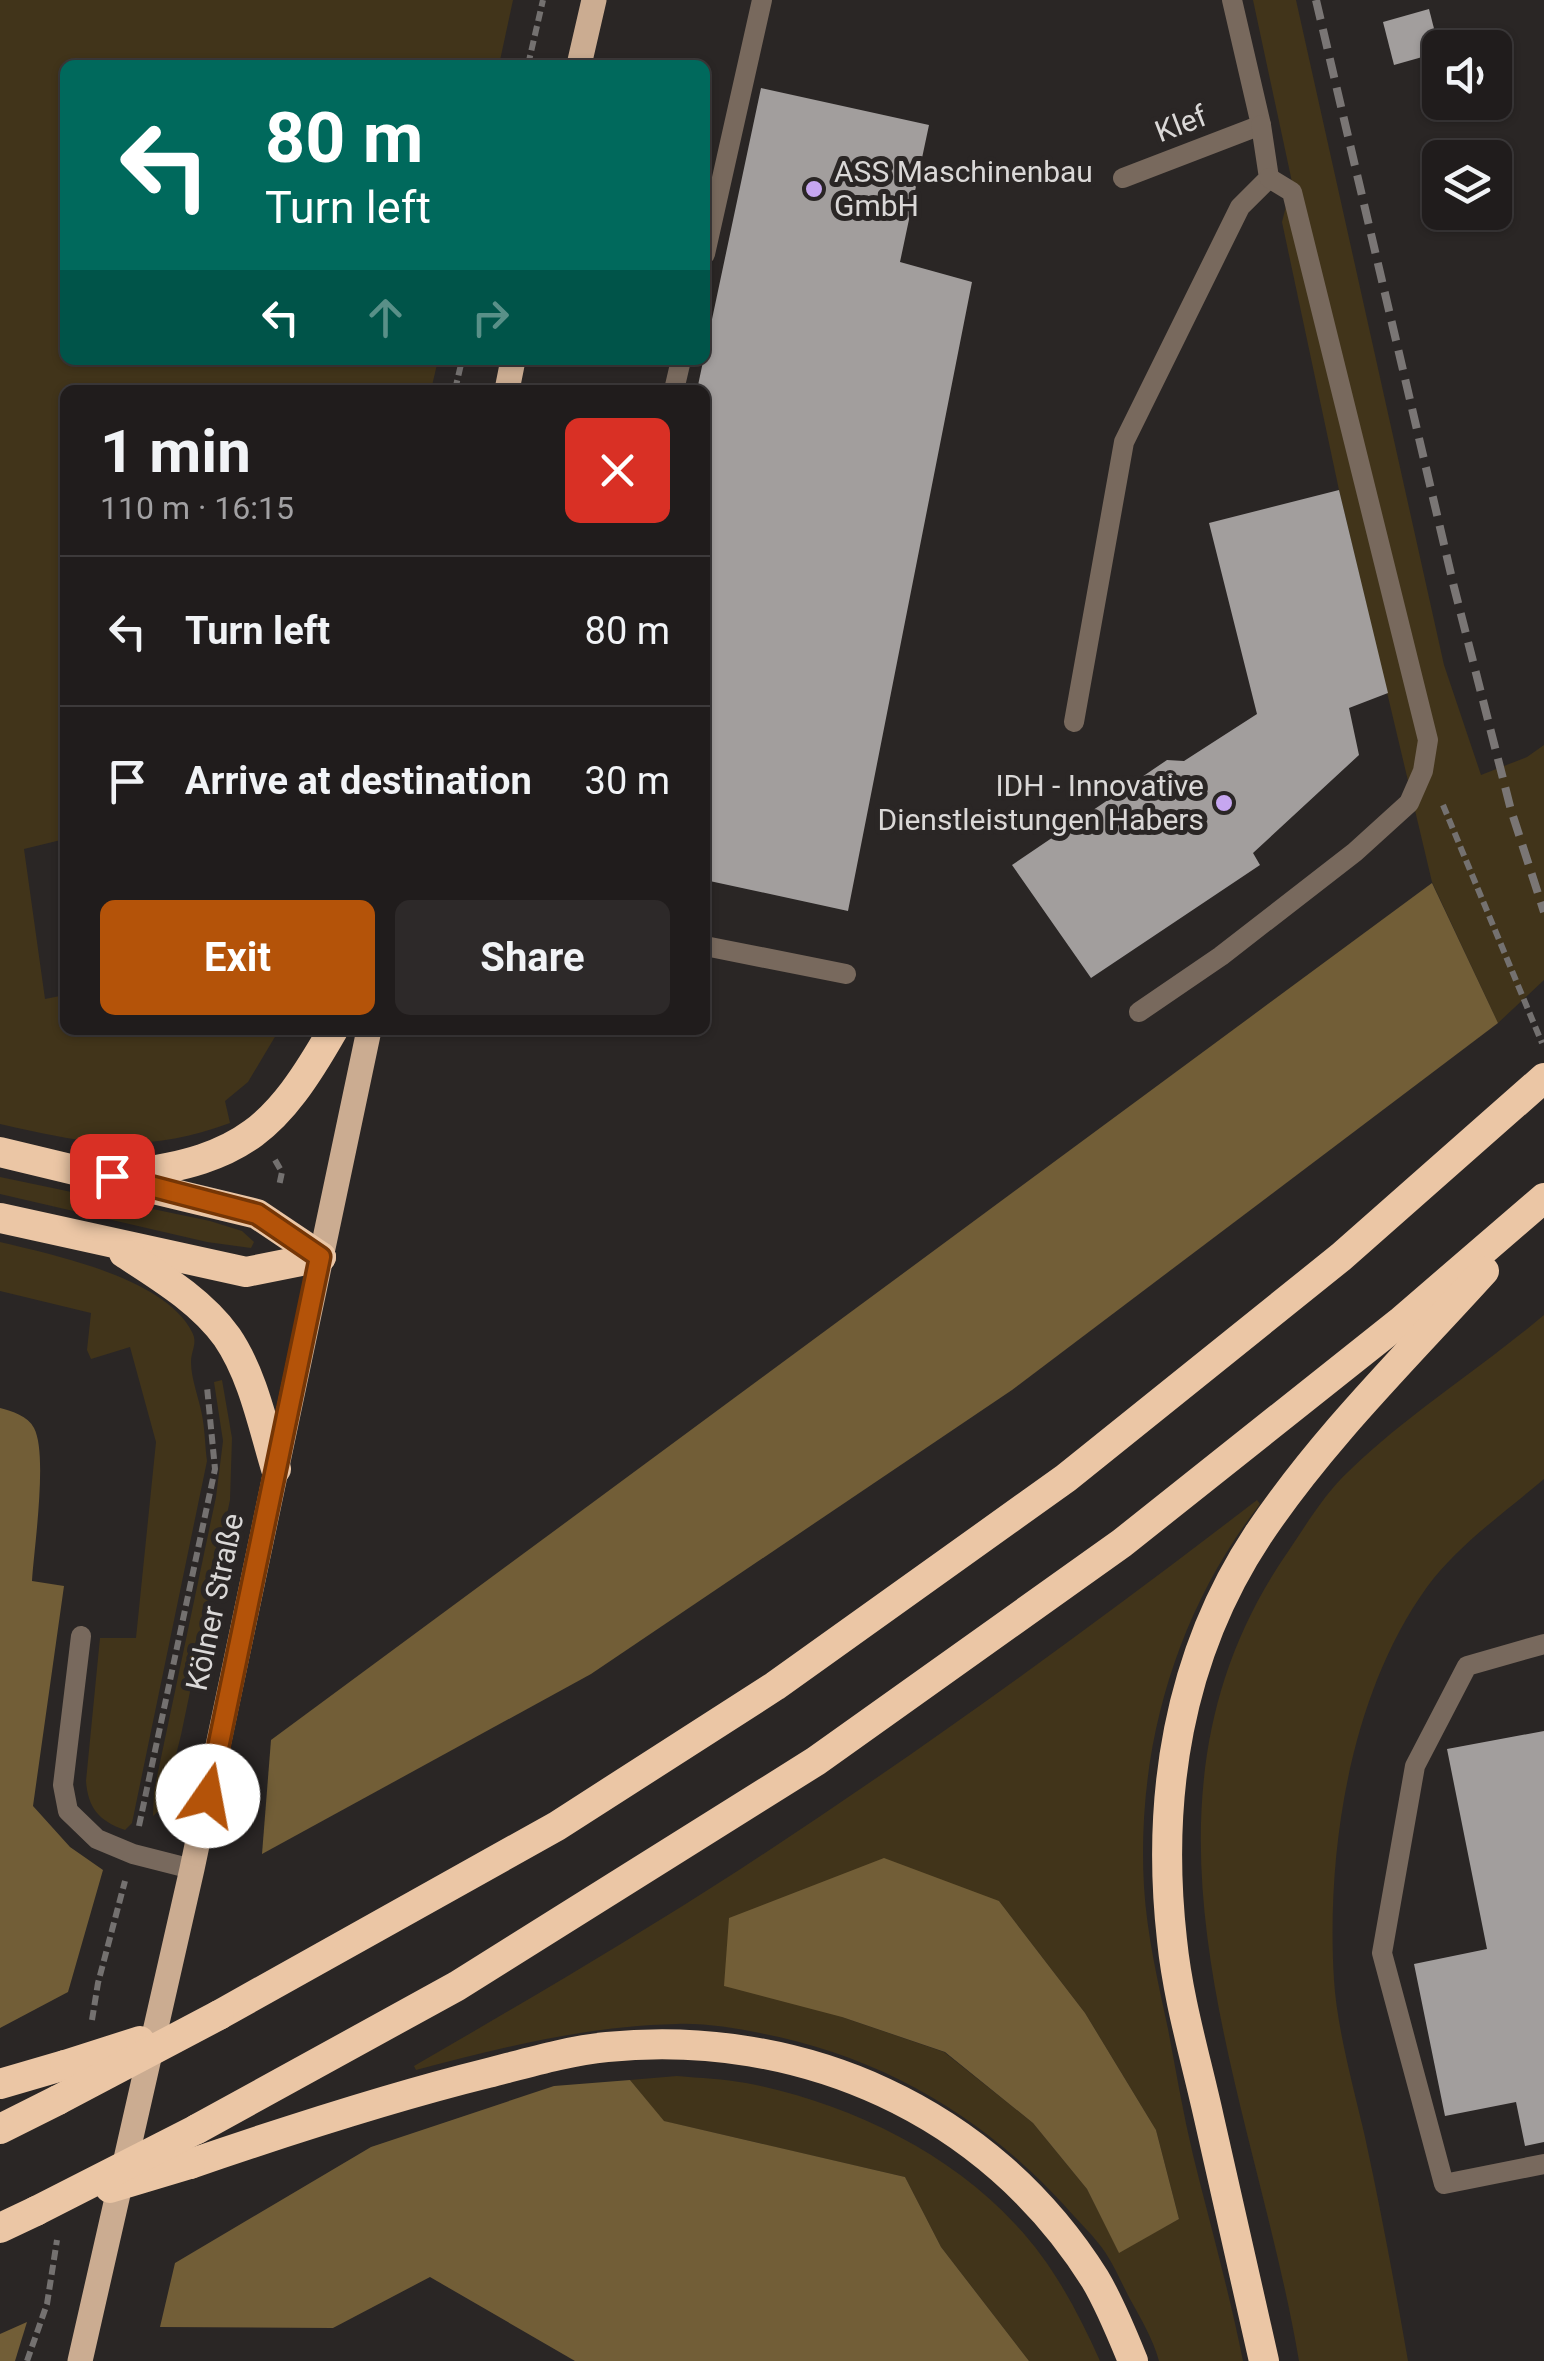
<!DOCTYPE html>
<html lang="en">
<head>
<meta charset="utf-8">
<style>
	body { margin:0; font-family:Roboto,sans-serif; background:#2d2929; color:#f1f3f6; height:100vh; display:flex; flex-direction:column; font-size:38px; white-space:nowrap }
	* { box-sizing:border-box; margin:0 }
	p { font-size:32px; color:#a2a1a3 }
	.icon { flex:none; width:55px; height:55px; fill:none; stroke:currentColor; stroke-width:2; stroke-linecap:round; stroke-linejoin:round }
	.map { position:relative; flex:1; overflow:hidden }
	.details { position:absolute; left:60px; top:385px; width:650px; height:650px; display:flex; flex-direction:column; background:#201c1c; border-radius:15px; box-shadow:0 2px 8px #0004,0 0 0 2px #3d3a3b }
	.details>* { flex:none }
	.top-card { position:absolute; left:60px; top:60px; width:650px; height:305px; border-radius:15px; box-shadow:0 2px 8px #0004,0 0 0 2px #3d3a3b; background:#00695c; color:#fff; overflow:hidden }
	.fabs { position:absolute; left:1422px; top:30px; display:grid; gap:20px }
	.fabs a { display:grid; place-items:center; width:90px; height:90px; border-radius:15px; background:#201c1c; box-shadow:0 2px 8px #0004,0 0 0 2px #3d3a3b; font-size:50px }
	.pin { position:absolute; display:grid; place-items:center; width:85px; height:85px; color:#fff; margin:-42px; border-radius:20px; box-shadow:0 5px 15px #0006 }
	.me { position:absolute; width:110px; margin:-55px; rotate:12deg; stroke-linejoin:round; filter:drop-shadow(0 0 8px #0008) }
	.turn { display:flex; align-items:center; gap:35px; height:210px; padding:0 40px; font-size:45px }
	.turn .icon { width:130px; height:130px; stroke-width:2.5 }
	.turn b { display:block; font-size:70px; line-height:85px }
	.lanes { display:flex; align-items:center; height:95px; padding:0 40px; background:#0003; justify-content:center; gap:50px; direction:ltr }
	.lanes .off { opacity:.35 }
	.round { display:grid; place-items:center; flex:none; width:105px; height:105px; border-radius:15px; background:#2d2929 }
	.headline { display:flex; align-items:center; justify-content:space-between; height:170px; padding:0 40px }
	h1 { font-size:60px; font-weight:700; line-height:75px }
	.cta { display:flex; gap:20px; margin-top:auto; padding:20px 40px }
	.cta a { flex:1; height:115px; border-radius:15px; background:#b45309; color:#fff; font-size:40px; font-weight:700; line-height:115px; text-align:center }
	.cta a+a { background:#2d2929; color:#f1f3f6 }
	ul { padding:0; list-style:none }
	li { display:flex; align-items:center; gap:30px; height:150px; padding:0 40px; border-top:2px solid #3d3a3b }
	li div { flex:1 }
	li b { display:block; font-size:38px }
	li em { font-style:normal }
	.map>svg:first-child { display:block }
	.green { fill:#41341a; fill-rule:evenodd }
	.forest { fill:#725e37 }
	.building { fill:#a29e9d }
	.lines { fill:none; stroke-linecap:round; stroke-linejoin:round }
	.path { stroke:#747170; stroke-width:6; stroke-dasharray:10 5; stroke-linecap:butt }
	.lane { stroke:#78695d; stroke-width:20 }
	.primary { stroke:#cbac91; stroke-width:25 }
	.highway { stroke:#ebc6a5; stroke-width:30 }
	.rail { stroke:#7a7675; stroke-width:8; stroke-dasharray:20 10; stroke-linecap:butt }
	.highway-bridge { stroke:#ebc6a5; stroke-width:30 }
	.route-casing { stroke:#753606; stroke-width:25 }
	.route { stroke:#b45309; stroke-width:18 }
	.poi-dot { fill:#c6a6f0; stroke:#2a2625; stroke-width:4 }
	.labels { text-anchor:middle; stroke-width:10; stroke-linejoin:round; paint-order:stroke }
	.street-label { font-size:30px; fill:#dad8d7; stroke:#2a2625 }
	.poi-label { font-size:30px; fill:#dad8d7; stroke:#2a2625; text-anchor:start }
</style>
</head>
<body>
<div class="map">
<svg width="1544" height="2361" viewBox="0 0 1544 2361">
	<rect width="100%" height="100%" fill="#2a2625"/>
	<g class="green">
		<path d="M0,0H513L499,65H65V360H438L431,390H65V839L24,849L45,999L65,995V1030H279L248,1082L225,1101L230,1123C143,1155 87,1144 0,1124Z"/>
		<path d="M1253,0H1296L1444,665L1481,775L1527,757L1544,745V980L1498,1023L1432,882L1339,490L1282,222L1292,182Z"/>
		<path d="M0,1177L210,1221L242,1231L254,1242L251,1248L207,1242L0,1194Z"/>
		<path d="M0,1242C54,1255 165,1278 192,1332C198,1343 191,1351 191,1362C191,1379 199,1398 202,1415C205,1430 205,1446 207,1461L132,1823L125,1830C99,1821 88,1808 86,1781L100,1638H136L156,1442L130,1347L91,1359L87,1350L91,1313L0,1291Z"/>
		<path d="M1544,1315V1479C1505,1512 1457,1546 1427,1587C1350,1694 1326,1851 1334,1980C1337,2029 1354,2089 1365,2137C1381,2211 1395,2286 1408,2361H1299C1254,2095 1113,1817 1281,1562C1302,1532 1322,1496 1349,1471C1409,1413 1480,1369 1544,1315Z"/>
		<path d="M222,1380L232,1438L230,1500L181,1735L163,1807L153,1816L154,1791L216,1497L223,1441L214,1382Z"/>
		<path d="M1257,1500L1260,1504C1176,1612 1136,1750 1144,1887C1147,1935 1158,1982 1168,2029C1176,2071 1183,2113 1193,2155C1210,2224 1229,2291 1243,2361H1159C1153,2339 1141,2319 1130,2299C1122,2284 1115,2267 1105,2252C1094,2236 1078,2221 1065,2206C983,2116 881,2056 760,2033C734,2028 704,2023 677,2024C587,2026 502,2047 416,2070L414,2066C523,2003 632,1939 739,1870C917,1754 1089,1629 1257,1500ZM999,1901L1085,2013L1156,2130L1179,2219L1119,2252L1087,2189L1033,2123L944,2052L842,2017Z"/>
		<path d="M677,2076C700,2078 724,2079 746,2083C844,2102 947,2150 1015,2224C1053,2264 1078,2312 1100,2361H1029L941,2247L905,2177L663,2121L630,2080Z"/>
	</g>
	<g class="forest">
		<path d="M1432,883L1498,1023L1012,1390L591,1674L262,1854L271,1740Z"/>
		<path d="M0,1408C12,1411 28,1416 34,1428C48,1454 34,1548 32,1581L64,1586L33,1806L70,1847L103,1870L68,1992L0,2028Z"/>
		<path d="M884,1858L999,1901L1085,2013L1156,2130L1179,2219L1119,2253L1087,2189L1033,2123L945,2052L842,2017L724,1986L729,1918Z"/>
		<path d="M630,2080L664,2121L905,2177L941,2247L1029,2361H575L430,2277L333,2328L160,2327L175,2263L371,2147L554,2086Z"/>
		<path d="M27,2322L15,2361H0V2334Z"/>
	</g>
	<g class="building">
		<path d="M1429,9L1440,52L1394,65L1383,22Z"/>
		<path d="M761,88L929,125L900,262L972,282L848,911L705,880V390H697Z"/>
		<path d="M1339,490L1388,693L1349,708L1359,755L1253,853L1260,865L1091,978L1012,865L1167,760L1184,761L1257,714L1209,523Z"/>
		<path d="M1544,1731V2142L1525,2146L1516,2102L1445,2116L1414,1964L1487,1949L1447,1749Z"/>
	</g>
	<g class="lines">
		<g class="path">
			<path d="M528,65L543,0"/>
			<path d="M455,390L462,360"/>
			<path d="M1443,805L1542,1043"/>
			<path d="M275,1160L282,1172L279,1186"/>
			<path d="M139,1826L215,1469L207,1387"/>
			<path d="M92,2020L98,1983L125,1881"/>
			<path d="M27,2361L47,2304L57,2240"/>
		</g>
		<g class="lane">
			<path d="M1123,178L1261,125L1232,0"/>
			<path d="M705,254L762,0"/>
			<path d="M674,390L681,360"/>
			<path d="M1074,722L1124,442L1240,207L1269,178L1261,125"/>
			<path d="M705,946L846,974"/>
			<path d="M1139,1012L1221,956L1355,852L1409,803L1423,771L1428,740L1292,192L1269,178"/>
			<path d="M81,1636L63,1785L68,1811L97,1839L133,1854L192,1869"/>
			<path d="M1544,1644L1467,1666L1415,1766L1382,1953L1444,2184L1544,2164"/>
		</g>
		<g class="primary">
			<path d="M579,65L594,0"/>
			<path d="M507,390L513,360"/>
			<path d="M80,2361L192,1869L369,1030"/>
		</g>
		<g class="highway">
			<path d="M0,1152L257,1214L321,1257"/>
			<path d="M130,1174C244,1159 277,1128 333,1030"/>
			<path d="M0,1218L246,1272L321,1257"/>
			<path d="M124,1253C161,1277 201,1301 227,1337C253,1375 263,1426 276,1469"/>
			<path d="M219,2015L557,1826L775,1686L1066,1478L1341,1257L1544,1078"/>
			<path d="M0,2084L65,2065"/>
			<path d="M0,2129L58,2100"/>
			<path d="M197,2129L457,1986L816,1761L1122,1543L1400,1322L1544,1198"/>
			<path d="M190,2164C289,2130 387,2098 488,2073C527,2063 567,2051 607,2047C801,2028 989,2110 1095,2279C1110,2304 1122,2334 1133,2361"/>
			<path d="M0,2228L36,2211"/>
			<path d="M1264,2361C1246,2280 1228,2199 1209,2118C1196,2059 1178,2000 1172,1940C1156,1798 1178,1656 1258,1535C1322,1439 1407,1356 1484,1271"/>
		</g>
		<path class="rail" d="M1316,0L1454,587L1511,810L1544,912"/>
		<g class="highway-bridge">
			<path d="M65,2065L140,2041"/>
			<path d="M58,2100L219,2015"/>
			<path d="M110,2188L190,2164"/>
			<path d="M36,2211L197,2129"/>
		</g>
	</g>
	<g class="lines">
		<defs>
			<path id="route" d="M112,1176L257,1214L320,1257L208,1796"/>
		</defs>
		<use href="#route" class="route-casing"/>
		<use href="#route" class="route"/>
	</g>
	<g class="poi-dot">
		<circle cx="814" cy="189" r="10"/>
		<circle cx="1224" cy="803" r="10"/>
	</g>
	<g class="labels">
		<g class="street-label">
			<text transform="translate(1181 124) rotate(-21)" y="10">Klef</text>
			<text transform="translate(215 1602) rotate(-78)" y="10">Kölner Straße</text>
		</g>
		<g class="poi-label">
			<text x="834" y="182">ASS Maschinenbau<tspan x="834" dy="34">GmbH</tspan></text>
			<text x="1204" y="796" text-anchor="end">IDH - Innovative<tspan x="1204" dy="34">Dienstleistungen Habers</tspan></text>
		</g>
	</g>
</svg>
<div class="fabs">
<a><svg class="icon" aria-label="sound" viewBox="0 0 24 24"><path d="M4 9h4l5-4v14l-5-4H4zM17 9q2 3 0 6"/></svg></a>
<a><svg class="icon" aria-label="layers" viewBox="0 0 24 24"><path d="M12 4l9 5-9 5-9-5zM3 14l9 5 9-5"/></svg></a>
</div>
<div class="pin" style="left:112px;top:1176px;background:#d93025"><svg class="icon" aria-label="arrive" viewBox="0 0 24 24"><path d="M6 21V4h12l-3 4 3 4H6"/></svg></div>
<svg class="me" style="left:208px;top:1796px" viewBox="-20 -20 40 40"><circle r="19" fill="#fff"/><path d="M0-13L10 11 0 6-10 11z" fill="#b45309"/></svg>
<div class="top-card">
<div class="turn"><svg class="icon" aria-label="left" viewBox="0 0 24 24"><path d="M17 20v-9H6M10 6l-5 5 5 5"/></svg><div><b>80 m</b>Turn left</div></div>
<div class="lanes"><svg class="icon" aria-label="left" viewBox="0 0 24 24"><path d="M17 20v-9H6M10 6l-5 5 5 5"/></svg><svg class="icon off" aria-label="ahead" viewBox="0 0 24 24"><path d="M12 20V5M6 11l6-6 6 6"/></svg><svg class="icon off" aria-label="right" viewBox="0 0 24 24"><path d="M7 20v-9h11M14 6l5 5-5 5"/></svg></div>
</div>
<section class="details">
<div class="headline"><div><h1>1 min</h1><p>110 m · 16:15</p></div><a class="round" style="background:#d93025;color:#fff"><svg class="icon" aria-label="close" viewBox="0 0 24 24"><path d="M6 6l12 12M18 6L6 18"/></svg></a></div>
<ul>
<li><svg class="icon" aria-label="left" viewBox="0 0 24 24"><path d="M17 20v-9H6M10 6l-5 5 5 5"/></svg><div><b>Turn left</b></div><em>80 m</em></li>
<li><svg class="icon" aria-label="arrive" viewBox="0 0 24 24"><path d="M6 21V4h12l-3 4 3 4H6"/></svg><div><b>Arrive at destination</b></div><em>30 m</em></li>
</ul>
<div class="cta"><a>Exit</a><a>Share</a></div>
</section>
</div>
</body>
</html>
